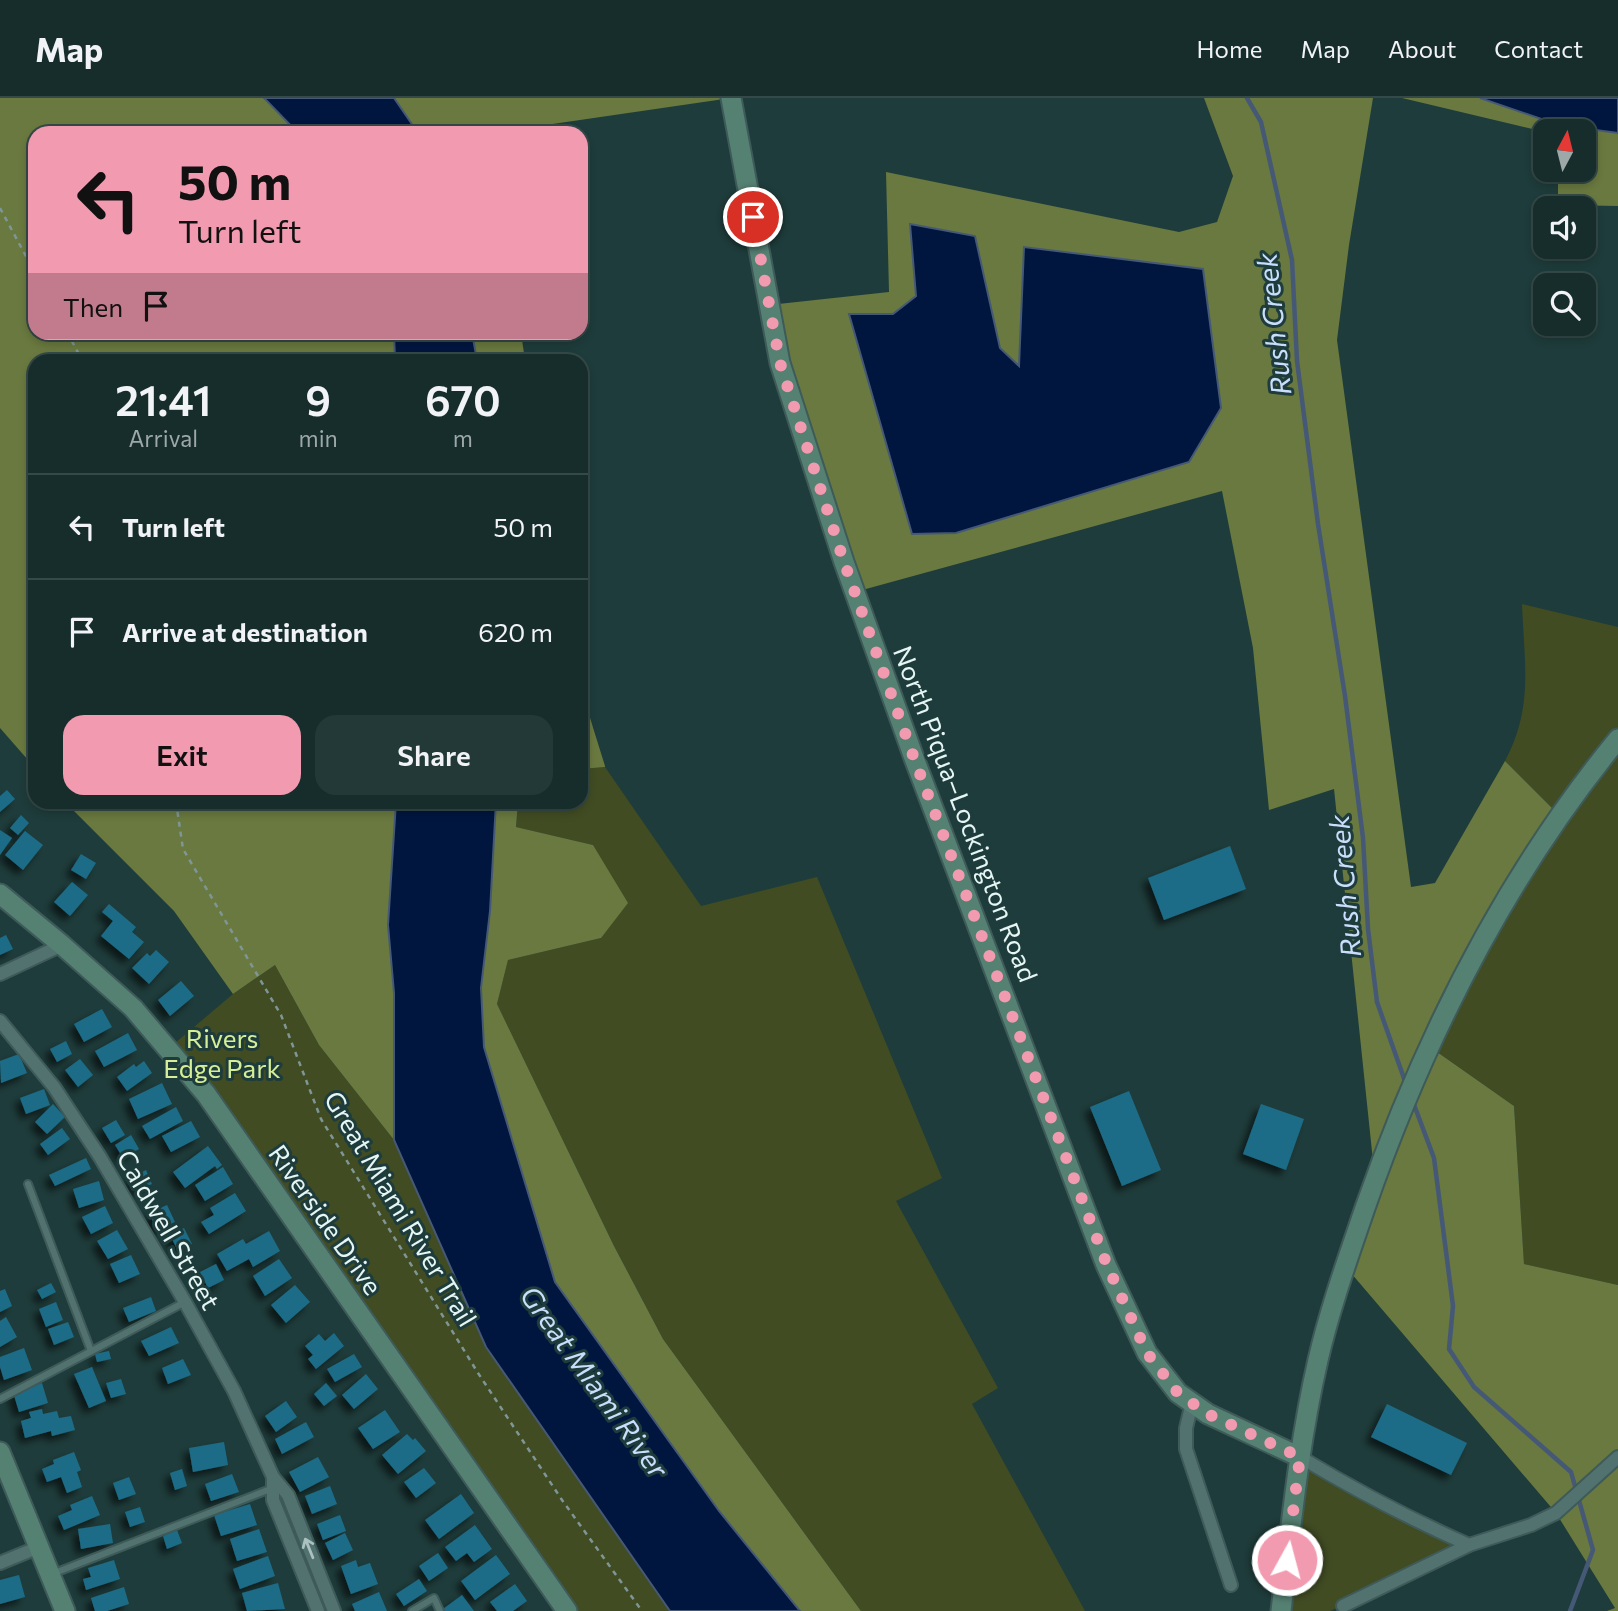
<!DOCTYPE html>
<html lang="en">
<head>
<meta charset="utf-8">
<style>
	body { margin:0; font-family:Commissioner,sans-serif; background:#233938; color:#f1f3f6; height:100vh; display:flex; flex-direction:column; font-size:26px; white-space:nowrap }
	* { box-sizing:border-box; margin:0 }
	p { font-size:23px; color:#9ea8a9 }
	.icon { flex:none; width:38px; height:38px; fill:none; stroke:currentColor; stroke-width:2; stroke-linecap:round; stroke-linejoin:round }
	.map { position:relative; flex:1; overflow:hidden }
	.drawer { position:absolute; left:28px; top:256px; width:560px; height:455px; display:flex; flex-direction:column; background:#162d2c; border-radius:21px; box-shadow:0 4px 10px #0003,0 0 0 2px #354948 }
	.drawer>* { flex:none }
	.guide { position:absolute; left:28px; top:28px; width:560px; height:214px; border-radius:21px; box-shadow:0 4px 10px #0003,0 0 0 2px #354948; background:#f29ab0; color:#111; overflow:hidden }
	.needle { width:46px; rotate:7deg }
	.tools { position:absolute; left:1533px; top:21px; display:grid; gap:14px }
	.tools a { display:grid; place-items:center; width:63px; height:63px; border-radius:14px; background:#162d2c; box-shadow:0 4px 10px #0003,0 0 0 2px #354948; font-size:35px }
	.pin { position:absolute; display:grid; place-items:center; width:60px; height:60px; color:#fff; margin:-30px; border:4px solid #fff; border-radius:50%; box-shadow:0 2px 7px #0007 }
	.me { position:absolute; width:77px; margin:-38px; rotate:7deg; stroke-linejoin:round; filter:drop-shadow(0 0 5px #0008) }
	.turn { display:flex; align-items:center; gap:24px; height:147px; padding:0 35px; font-size:32px }
	.turn .icon { width:91px; height:91px; stroke-width:2.5 }
	.turn b { display:block; font-size:49px; line-height:60px }
	.then { display:flex; align-items:center; height:66px; padding:0 35px; background:#0003; gap:14px; font-size:26px }
	.eta { display:flex; justify-content:space-evenly; align-items:center; height:119px; text-align:center }
	.eta b { font-size:42px; font-weight:600; line-height:49px }
	.button { display:flex; gap:14px; margin-top:auto; padding:14px 35px }
	.button a { flex:1; height:80px; border-radius:21px; background:#f29ab0; color:#111; font-size:28px; font-weight:600; line-height:80px; text-align:center }
	.button a+a { background:#233938; color:#f1f3f6 }
	ul { padding:0; list-style:none }
	li { display:flex; align-items:center; gap:21px; height:105px; padding:0 35px; border-top:2px solid #354948 }
	li div { flex:1 }
	li b { display:block; font-size:26px }
	li em { font-style:normal }
	header { display:flex; align-items:center; gap:42px; box-sizing:border-box; height:98px; padding:0 35px; background:#162d2c; border-bottom:2px solid #354948 }
	header strong { font-size:33px }
	nav { display:flex; gap:38px; margin-inline-start:auto; font-size:24px }
	.map>svg:first-child { display:block }
	.green { fill:#414c23 }
	.forest { fill:#69793f; fill-rule:evenodd }
	.water { fill:#01163f; stroke:#455976; stroke-width:2 }
	.lines { fill:none; stroke-linecap:round; stroke-linejoin:round }
	.stream { stroke:#455976; stroke-width:4.5 }
	.building { fill:#1d6c87; filter:url(#shadow) }
	.lane-casing { stroke:#3e5a59; stroke-width:10 }
	.street-casing { stroke:#3e5a59; stroke-width:16 }
	.secondary-casing { stroke:#3e5a59; stroke-width:23 }
	.path { stroke:#7e9695; stroke-width:2.5; stroke-dasharray:5 5; stroke-linecap:butt }
	.lane { stroke:#527270; stroke-width:6 }
	.street { stroke:#527270; stroke-width:12 }
	.secondary { stroke:#558173; stroke-width:19 }
	.oneway { stroke:#aac1c0 }
	.route { stroke:#f29ab0; stroke-width:12; stroke-dasharray:0 21.6 }
	.labels { text-anchor:middle; stroke-width:6; stroke-linejoin:round; paint-order:stroke }
	.street-label { font-size:26px; fill:#e5f6f5; stroke:#1e3c3b }
	.park-label { font-size:26px; fill:#d5ee97; stroke:#1e3c3b }
	.water-label { font-size:28px; font-style:italic; fill:#caddfb; stroke:#1e3c3b }
</style>
</head>
<body>
<header>
<strong>Map</strong>
<nav><a>Home</a><a>Map</a><a>About</a><a>Contact</a></nav>
</header>
<div class="map">
<svg width="1618" height="1513" viewBox="0 0 1618 1513">
	<defs>
		<filter id="shadow"><feDropShadow dx="-5.5" dy="5.5" stdDeviation="3.5" flood-color="#0009"/></filter>
	</defs>
	<rect width="100%" height="100%" fill="#1e3c3b"/>
	<g class="green">
		<path d="M1522,506L1618,529V1187L1524,1166L1514,1008L1430,949L1559,717L1505,663C1534,609 1524,564 1522,506Z"/>
		<path d="M605,669L701,808L817,779L942,1080L896,1103L998,1290L972,1306L1085,1513H861L663,1241L614,1148L497,906L508,862L601,840L593,747L516,729L518,704H581V671Z"/>
		<path d="M275,867L319,947L394,1042L486,1249L670,1513H567L168,951L233,896Z"/>
		<path d="M1300,1359L1469,1447L1330,1513H1281Z"/>
	</g>
	<g class="forest">
		<path d="M0,0H264L298,35H35V234L394,235L395,262H35V670L0,630Z"/>
		<path d="M394,0H731L490,35H418Z"/>
		<path d="M1204,0H1373L1349,147L1337,242L1411,789L1435,785L1505,663L1559,717L1430,949L1514,1008L1524,1166L1618,1187V1513H1607L1615,1510L1556,1415L1345,1168L1375,1082L1334,691L1269,712L1253,550L1222,393L855,494L769,207L889,194L886,74L1179,134L1217,124L1233,78ZM911,127L975,139L1000,250L1020,268L1189,364L956,435L912,436L849,217L893,216L916,198Z"/>
		<path d="M1402,0H1480L1559,27L1618,35V108L1558,107V72H1584V33L1545,34Z"/>
		<path d="M472,235H521L525,262H477Z"/>
		<path d="M581,591L605,668V669L581,671Z"/>
		<path d="M65,704H396L388,827L394,895V1042L319,947L275,867L233,896L174,813Z"/>
		<path d="M496,704H518L516,729L593,747L628,805L601,840L508,862L497,906L614,1148L663,1241L861,1513H800L719,1413L555,1184L484,949L481,890L490,813Z"/>
	</g>
	<g class="water">
		<path d="M264,0H394L418,35H298Z"/>
		<path d="M1480,0H1618V35L1559,27Z"/>
		<path d="M910,126L975,138L1000,250L1019,268L1024,149L1203,171L1221,310L1189,364L956,435L912,436L849,216H893L916,198Z"/>
		<path d="M394,235H472L477,262H395Z"/>
		<path d="M396,704H496L490,813L481,890L484,949L555,1184L719,1413L800,1513H670L486,1249L394,1042V895L388,827Z"/>
	</g>
	<g class="lines">
		<g class="stream">
			<path d="M1247,0L1261,24L1292,162L1297,263L1318,426L1345,598L1363,740L1368,831L1377,904L1406,986"/>
			<path d="M1413,1004L1434,1060L1453,1208L1449,1251L1474,1289L1571,1374L1593,1452L1570,1513"/>
		</g>
	</g>
	<g class="building">
		<path d="M7,692L15,701L0,714V698Z"/>
		<path d="M21,717L29,725L18,737L10,730Z"/>
		<path d="M0,732L12,740L0,757Z"/>
		<path d="M25,733L43,747L23,772L5,757Z"/>
		<path d="M1230,748L1246,791L1164,822L1148,780Z"/>
		<path d="M81,756L96,765L86,781L71,772Z"/>
		<path d="M72,784L88,797L70,818L54,804Z"/>
		<path d="M109,806L136,829L132,834L144,844L129,861L101,838L113,823L102,814Z"/>
		<path d="M6,837L13,851L0,857V840Z"/>
		<path d="M156,852L169,864L149,886L132,870L147,855L150,858Z"/>
		<path d="M181,883L194,898L170,918L158,902Z"/>
		<path d="M102,911L112,929L84,944L74,926Z"/>
		<path d="M128,935L137,952L104,969L95,953Z"/>
		<path d="M66,943L72,956L57,964L50,951Z"/>
		<path d="M19,956L27,975L1,985L0,963Z"/>
		<path d="M80,961L93,977L78,989L65,972Z"/>
		<path d="M144,963L152,975L127,993L117,979L134,966L136,969Z"/>
		<path d="M162,985L172,1006L138,1021L129,1001Z"/>
		<path d="M44,991L50,1007L26,1016L20,1000Z"/>
		<path d="M1129,993L1161,1072L1122,1088L1090,1009Z"/>
		<path d="M53,1006L65,1019L47,1036L35,1024Z"/>
		<path d="M1261,1006L1304,1021L1286,1072L1243,1056Z"/>
		<path d="M176,1009L183,1023L150,1041L142,1028Z"/>
		<path d="M116,1022L125,1037L111,1045L102,1030Z"/>
		<path d="M191,1023L200,1039L171,1054L162,1038Z"/>
		<path d="M62,1030L70,1041L48,1057L40,1046Z"/>
		<path d="M131,1037L139,1051L123,1060L115,1047Z"/>
		<path d="M208,1048L222,1067L217,1071L215,1068L185,1090L173,1074Z"/>
		<path d="M86,1060L91,1071L55,1088L49,1077Z"/>
		<path d="M223,1069L233,1086L205,1103L195,1087Z"/>
		<path d="M146,1072L152,1086L137,1093L130,1080Z"/>
		<path d="M99,1083L104,1102L79,1110L73,1091Z"/>
		<path d="M235,1095L246,1113L209,1136L201,1124L214,1117L210,1110Z"/>
		<path d="M167,1107L175,1124L157,1132L149,1115Z"/>
		<path d="M105,1108L113,1125L91,1136L82,1119Z"/>
		<path d="M184,1130L192,1146L178,1153L170,1137Z"/>
		<path d="M117,1132L128,1151L108,1161L97,1143Z"/>
		<path d="M269,1133L280,1153L253,1169L249,1161L227,1173L217,1156L243,1141L246,1146Z"/>
		<path d="M131,1157L140,1176L119,1185L110,1166Z"/>
		<path d="M279,1161L292,1180L265,1198L253,1178Z"/>
		<path d="M216,1166L224,1182L208,1190L200,1174Z"/>
		<path d="M51,1185L56,1194L42,1201L37,1192Z"/>
		<path d="M295,1187L310,1204L286,1225L271,1207Z"/>
		<path d="M5,1191L12,1208L0,1214V1193Z"/>
		<path d="M151,1199L156,1213L129,1224L123,1210Z"/>
		<path d="M56,1204L63,1222L46,1229L39,1211Z"/>
		<path d="M6,1219L17,1239L0,1249V1223Z"/>
		<path d="M68,1224L74,1239L54,1247L48,1231Z"/>
		<path d="M171,1229L179,1245L149,1258L141,1243Z"/>
		<path d="M334,1235L344,1248L316,1271L308,1261L313,1257L305,1248L319,1236L325,1243Z"/>
		<path d="M24,1250L32,1272L4,1282L0,1269V1259Z"/>
		<path d="M109,1253L111,1261L97,1264L95,1256Z"/>
		<path d="M354,1256L362,1269L335,1284L327,1271Z"/>
		<path d="M183,1261L191,1277L168,1286L162,1270Z"/>
		<path d="M92,1269L106,1303L89,1310L74,1276Z"/>
		<path d="M366,1276L378,1291L354,1311L342,1297Z"/>
		<path d="M121,1281L126,1296L111,1300L106,1285Z"/>
		<path d="M42,1285L48,1305L19,1314L13,1294Z"/>
		<path d="M326,1285L337,1298L324,1308L314,1296Z"/>
		<path d="M286,1303L297,1319L276,1334L265,1318Z"/>
		<path d="M1387,1306L1467,1345L1451,1377L1371,1339Z"/>
		<path d="M42,1311L43,1316L57,1313L59,1320L71,1318L75,1332L52,1338L51,1333L25,1340L21,1323L31,1320L29,1314Z"/>
		<path d="M385,1312L400,1334L373,1351L358,1330Z"/>
		<path d="M306,1324L314,1339L282,1356L275,1341Z"/>
		<path d="M407,1336L413,1342L415,1340L426,1353L398,1376L382,1357Z"/>
		<path d="M224,1344L228,1367L193,1374L189,1350Z"/>
		<path d="M74,1354L81,1372L77,1374L82,1389L67,1395L61,1379L47,1384L42,1371L54,1366L53,1362Z"/>
		<path d="M318,1359L329,1379L300,1394L289,1374Z"/>
		<path d="M424,1370L436,1385L416,1400L404,1384Z"/>
		<path d="M182,1371L187,1388L175,1392L170,1375Z"/>
		<path d="M232,1376L239,1394L211,1403L205,1386Z"/>
		<path d="M129,1379L136,1396L119,1402L113,1385Z"/>
		<path d="M330,1388L337,1406L312,1416L305,1398Z"/>
		<path d="M461,1396L474,1415L439,1441L425,1422Z"/>
		<path d="M92,1398L100,1417L64,1432L58,1418L72,1412L70,1407Z"/>
		<path d="M250,1406L257,1427L221,1438L214,1417Z"/>
		<path d="M140,1409L145,1424L130,1429L125,1414Z"/>
		<path d="M340,1417L346,1433L323,1442L317,1426Z"/>
		<path d="M110,1426L113,1445L81,1451L78,1431Z"/>
		<path d="M475,1427L492,1451L474,1464L467,1455L456,1463L445,1449Z"/>
		<path d="M259,1431L267,1454L237,1463L230,1441Z"/>
		<path d="M177,1432L182,1445L167,1451L163,1438Z"/>
		<path d="M345,1435L353,1452L333,1462L325,1445Z"/>
		<path d="M438,1455L448,1470L429,1483L419,1468Z"/>
		<path d="M496,1457L510,1476L475,1502L461,1483Z"/>
		<path d="M268,1458L275,1478L240,1491L233,1471Z"/>
		<path d="M114,1462L120,1481L86,1492L83,1481L91,1479L88,1470Z"/>
		<path d="M356,1462L358,1469L370,1465L378,1486L351,1496L341,1468Z"/>
		<path d="M19,1477L25,1499L0,1506V1482Z"/>
		<path d="M419,1481L427,1493L404,1508L396,1496Z"/>
		<path d="M278,1485L285,1511L247,1513L242,1495Z"/>
		<path d="M515,1486L527,1503L513,1513H497L490,1504Z"/>
		<path d="M124,1489L129,1506L107,1513H95L91,1500Z"/>
		<path d="M379,1494L387,1513H355L352,1506Z"/>
		<path d="M462,1497L474,1513H445L443,1511Z"/>
	</g>
	<g class="lines">
		<defs>
			<g id="lane">
				<path d="M28,1086L91,1253"/>
				<path d="M0,1301L185,1204"/>
				<path d="M52,1476L273,1390"/>
				<path d="M412,1513L434,1500L440,1513"/>
			</g>
			<g id="street">
				<path d="M0,876L62,847"/>
				<path d="M0,923L54,989L100,1059L185,1204L234,1293L273,1379L288,1397L334,1513"/>
				<path d="M1192,1305L1186,1330V1351L1231,1487"/>
				<path d="M1300,1359C1355,1392 1410,1421 1469,1447L1531,1427L1556,1415L1618,1359"/>
				<path d="M273,1379V1402L318,1513"/>
				<path d="M0,1465L39,1449"/>
				<path d="M1343,1508L1469,1447"/>
			</g>
			<g id="secondary">
				<path d="M731,0L780,265L844,464L914,660L1106,1167L1147,1255L1178,1295L1208,1316L1300,1359"/>
				<path d="M0,796L62,847L133,910L206,996L567,1513"/>
				<path d="M0,1354L65,1513"/>
				<path d="M1281,1513C1291,1429 1299,1344 1318,1262C1330,1210 1348,1160 1365,1110C1423,943 1505,779 1618,641"/>
			</g>
		</defs>
		<use href="#lane" class="lane-casing"/>
		<use href="#street" class="street-casing"/>
		<use href="#secondary" class="secondary-casing"/>
		<g class="path">
			<path d="M0,110L35,175"/>
			<path d="M67,234L82,262"/>
			<path d="M176,704L183,751L281,917L321,1021L478,1275L562,1402L642,1513"/>
		</g>
		<use href="#lane" class="lane"/>
		<use href="#street" class="street"/>
		<use href="#secondary" class="secondary"/>
	</g>
	<defs><path id="oneway-shaft" d="M-6 0H5M1.5-3L5.5 0L1.5 3" fill="none" stroke-width="1.6" stroke-linecap="round" stroke-linejoin="round" transform="scale(1.75)"/></defs>
	<use class="oneway" href="#oneway-shaft" transform="translate(309 1450) rotate(-112)"/>
	<g class="lines">
		<path class="route" d="M753,119L780,265L844,464L914,660L1107,1167L1147,1255L1178,1295L1208,1316L1300,1359L1287,1462"/>
	</g>
	<g class="labels">
		<g class="street-label">
			<text transform="translate(965 716) rotate(69)" y="9">North Piqua–Lockington Road</text>
			<text transform="translate(400 1111) rotate(59)" y="9">Great Miami River Trail</text>
			<text transform="translate(325 1122) rotate(55)" y="9">Riverside Drive</text>
			<text transform="translate(168 1132) rotate(60)" y="9">Caldwell Street</text>
		</g>
		<g class="park-label">
			<text x="222" y="950">Rivers<tspan x="222" dy="30">Edge Park</tspan></text>
		</g>
		<g class="water-label">
			<text transform="translate(1274 226) rotate(-96)" y="10">Rush Creek</text>
			<text transform="translate(1345 788) rotate(-95)" y="10">Rush Creek</text>
			<text transform="translate(594 1284) rotate(54)" y="10">Great Miami River</text>
		</g>
	</g>
</svg>
<div class="tools">
<a><svg class="needle" viewBox="-14 -14 28 28"><path d="M0-13l5 13h-10z" fill="#e53935"/><path d="M0 13l5-13h-10z" fill="#9ea8a9"/></svg></a>
<a><svg class="icon" aria-label="sound" viewBox="0 0 24 24"><path d="M4 9h4l5-4v14l-5-4H4zM17 9q2 3 0 6"/></svg></a>
<a><svg class="icon" aria-label="search" viewBox="0 0 24 24"><circle cx="10" cy="10" r="6"/><path d="M15 15l6 6"/></svg></a>
</div>
<div class="pin" style="left:753px;top:119px;background:#d93025"><svg class="icon" aria-label="arrive" viewBox="0 0 24 24"><path d="M6 21V4h12l-3 4 3 4H6"/></svg></div>
<svg class="me" style="left:1287px;top:1462px" viewBox="-20 -20 40 40"><circle r="17" fill="#f29ab0" stroke="#fff" stroke-width="3"/><path d="M0-11L8 9 0 5-8 9z" fill="#fff"/></svg>
<div class="guide">
<div class="turn"><svg class="icon" aria-label="left" viewBox="0 0 24 24"><path d="M17 20v-9H6M10 6l-5 5 5 5"/></svg><div><b>50 m</b>Turn left</div></div>
<div class="then">Then<svg class="icon" aria-label="arrive" viewBox="0 0 24 24"><path d="M6 21V4h12l-3 4 3 4H6"/></svg></div>
</div>
<section class="drawer">
<div class="eta">
<div><b>21:41</b><p>Arrival</p></div>
<div><b>9</b><p>min</p></div>
<div><b>670</b><p>m</p></div>
</div>
<ul>
<li><svg class="icon" aria-label="left" viewBox="0 0 24 24"><path d="M17 20v-9H6M10 6l-5 5 5 5"/></svg><div><b>Turn left</b></div><em>50 m</em></li>
<li><svg class="icon" aria-label="arrive" viewBox="0 0 24 24"><path d="M6 21V4h12l-3 4 3 4H6"/></svg><div><b>Arrive at destination</b></div><em>620 m</em></li>
</ul>
<div class="button"><a>Exit</a><a>Share</a></div>
</section>
</div>
</body>
</html>
